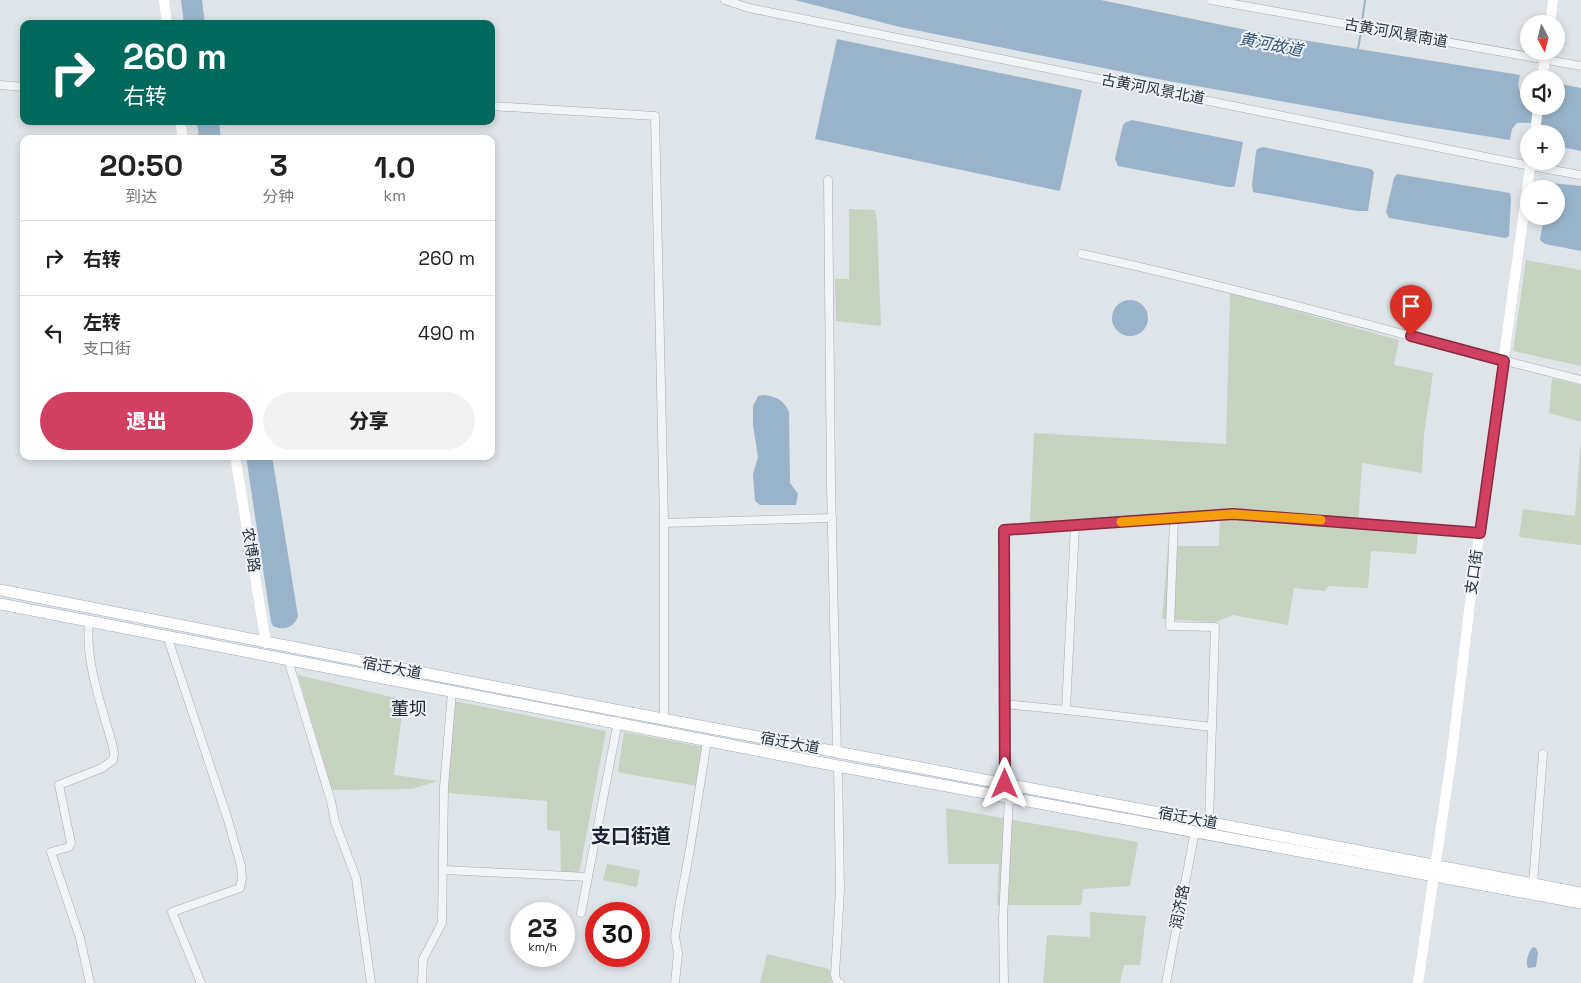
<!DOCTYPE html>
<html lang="zh">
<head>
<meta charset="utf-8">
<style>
	body { margin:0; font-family:"Space Grotesk","Noto Sans SC",sans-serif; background:#f2f2f2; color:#222; height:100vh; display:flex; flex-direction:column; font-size:19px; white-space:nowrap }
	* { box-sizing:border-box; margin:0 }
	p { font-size:16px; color:#767676 }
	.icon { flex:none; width:28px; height:28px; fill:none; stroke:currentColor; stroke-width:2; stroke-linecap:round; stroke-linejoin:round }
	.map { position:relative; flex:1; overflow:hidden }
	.panel { position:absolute; left:20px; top:135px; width:475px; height:325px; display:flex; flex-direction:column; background:#fff; border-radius:10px; box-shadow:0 2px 8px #0003 }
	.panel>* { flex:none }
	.top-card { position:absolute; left:20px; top:20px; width:475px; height:105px; border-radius:10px; box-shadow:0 2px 8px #0003; background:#00695c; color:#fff; overflow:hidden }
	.needle { width:32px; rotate:173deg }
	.fabs { position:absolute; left:1520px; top:15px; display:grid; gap:10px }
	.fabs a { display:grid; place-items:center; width:45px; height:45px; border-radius:50%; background:#fff; box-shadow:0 2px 8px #0003; font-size:25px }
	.speed { position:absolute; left:510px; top:902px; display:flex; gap:10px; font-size:25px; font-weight:700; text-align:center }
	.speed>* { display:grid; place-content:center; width:65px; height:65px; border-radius:50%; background:#fff; box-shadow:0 2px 8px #0003; line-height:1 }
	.speed small { font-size:12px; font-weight:400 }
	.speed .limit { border:8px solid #d22; background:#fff; color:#111 }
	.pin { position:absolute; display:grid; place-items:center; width:42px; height:42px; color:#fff; margin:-51px -21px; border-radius:50% 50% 50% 0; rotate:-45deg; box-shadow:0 0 5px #0007 }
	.pin .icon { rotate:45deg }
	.me { position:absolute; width:55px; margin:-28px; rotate:0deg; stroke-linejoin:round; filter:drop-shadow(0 0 4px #0008) }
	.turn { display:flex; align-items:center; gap:18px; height:105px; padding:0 20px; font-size:22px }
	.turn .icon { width:65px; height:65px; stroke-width:2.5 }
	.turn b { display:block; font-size:35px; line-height:42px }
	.eta { display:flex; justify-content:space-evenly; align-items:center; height:85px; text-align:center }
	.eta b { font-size:30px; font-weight:800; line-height:35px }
	.primary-button { display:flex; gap:10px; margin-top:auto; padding:10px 20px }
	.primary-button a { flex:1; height:58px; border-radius:30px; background:#d14061; color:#fff; font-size:20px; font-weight:800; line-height:58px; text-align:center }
	.primary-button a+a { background:#f2f2f2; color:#222 }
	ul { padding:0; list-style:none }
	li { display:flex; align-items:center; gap:15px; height:75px; padding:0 20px; border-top:1px solid #e0e0e0 }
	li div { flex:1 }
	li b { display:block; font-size:19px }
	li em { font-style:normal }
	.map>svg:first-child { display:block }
	.green { fill:#c6d3c0 }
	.water { fill:#99b4ca }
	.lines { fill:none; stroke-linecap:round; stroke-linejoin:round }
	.stream { stroke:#99b4ca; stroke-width:2 }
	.street-casing { stroke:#a4abb3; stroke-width:9 }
	.primary-casing { stroke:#9ea9b5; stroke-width:12 }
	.street { stroke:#f2f4f7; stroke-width:8 }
	.secondary { stroke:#fff; stroke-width:10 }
	.primary { stroke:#fff; stroke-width:11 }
	.route-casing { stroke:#882a3f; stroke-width:12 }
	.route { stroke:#d14061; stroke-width:9 }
	.slow { stroke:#f59e0b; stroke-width:9 }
	.labels { text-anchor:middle; stroke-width:4; stroke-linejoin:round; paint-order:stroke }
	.street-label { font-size:15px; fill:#273240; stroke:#eff2f6 }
	.water-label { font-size:16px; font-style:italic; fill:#315475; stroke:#eff2f6 }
	.quarter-label { font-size:18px; fill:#1a2331; stroke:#eff2f6 }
	.district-label { font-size:20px; font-weight:bold; fill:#1a2331; stroke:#eff2f6 }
</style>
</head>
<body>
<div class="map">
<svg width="1581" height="983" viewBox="0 0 1581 983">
	<rect width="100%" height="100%" fill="#dfe4e9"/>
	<g class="green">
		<path d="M849,209L875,210L877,223L881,326L836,321L835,279H849Z"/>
		<path d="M1526,260L1581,270V366L1513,351Z"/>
		<path d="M1230,293L1399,340L1394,365L1433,373L1424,435L1422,473L1362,463L1358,527L1418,532L1416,554L1371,551L1368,588L1329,586L1325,591L1294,588L1288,625L1233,615L1216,622L1162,619L1168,546H1219L1220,511L1030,524L1034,433L1226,444Z"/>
		<path d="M1552,378L1581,385V422L1549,413Z"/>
		<path d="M1581,440V545L1519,537L1523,509L1575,516Z"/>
		<path d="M298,675L404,700L394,775L438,781L411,789L332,790Z"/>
		<path d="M454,701L606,731L579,874L561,873L560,831L547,830V801L457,794L446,792Z"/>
		<path d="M624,732L704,747L698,786L621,773L618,771Z"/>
		<path d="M946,808L1138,842L1130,886L1083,889L1081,905H997L999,864H948Z"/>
		<path d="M607,864L640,870L637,887L603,880Z"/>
		<path d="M1090,912L1146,916L1140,965H1124L1120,983H1043L1047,935L1090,937Z"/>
		<path d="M767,954L829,969L832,983H760Z"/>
	</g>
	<g class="water">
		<path d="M181,0H202L205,24H184Z"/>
		<path d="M795,0H1101L1266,34L1520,75L1518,85L1520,92L1529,97V106H1556V100L1561,84L1581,88V151L1556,146V134H1551L1550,128C1541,124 1528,122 1517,123L1512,129L1510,140L1397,122L1163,80L900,27Z"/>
		<path d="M837,39L1082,90L1060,191L815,139Z"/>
		<path d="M1132,120L1243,142L1235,185L1234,187H1228L1118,166L1115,159L1123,125L1126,122Z"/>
		<path d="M197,121H219L221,139H199Z"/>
		<path d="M1263,147L1371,169L1374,172L1368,211H1357L1253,192L1252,185L1256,152L1257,149Z"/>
		<path d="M1397,174L1510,193L1511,198L1509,236L1505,238L1389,218L1386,212L1394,178Z"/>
		<path d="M1551,183L1581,186V251L1545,244L1540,240L1544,216H1556V189H1548Z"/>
		<circle cx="1130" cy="318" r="18"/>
		<path d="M763,395C776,396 784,400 789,412L790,483L798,494L796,505H760L755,501L753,474L758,457L753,425V406L758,396Z"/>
		<path d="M246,456H272L298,616C294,628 284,631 273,626L271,622Z"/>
		<path d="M1533,947L1536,948L1538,953L1536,967L1528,968C1525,962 1528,952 1533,947Z"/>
	</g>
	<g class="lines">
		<g class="stream">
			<path d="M1362,22L1365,0"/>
			<path d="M1358,49L1361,32"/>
		</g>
		<defs>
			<g id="street">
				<path d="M725,0L749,8L1530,166L1581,175"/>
				<path d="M1211,0L1581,66"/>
				<path d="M0,85L24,87"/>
				<path d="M491,106L655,116L664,523V719"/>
				<path d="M828,180L831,485L837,753"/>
				<path d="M1082,254C1250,290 1414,339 1581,380"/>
				<path d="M1174,519L1170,626L1215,627L1209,822"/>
				<path d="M664,523L832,518"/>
				<path d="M89,621C85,662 101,704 112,743L114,753L113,760L102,768L59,785L71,843L69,847L51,852L80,938L90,983"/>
				<path d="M167,636L228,820L241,866L242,879L240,888L172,912L201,983"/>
				<path d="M288,660L331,801L335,822L356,878L371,983"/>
				<path d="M1004,704L1066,710L1075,525"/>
				<path d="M1066,710L1212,727"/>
				<path d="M838,766L840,890L835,975L837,982L840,983"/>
				<path d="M1005,784L1004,530L1233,514L1480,533"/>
				<path d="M444,870L588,877"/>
				<path d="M1533,884L1543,754"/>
				<path d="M581,913L618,721"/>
				<path d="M422,983L423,959L442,923L444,787L452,692"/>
				<path d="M675,983L678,953L675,937L679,908L690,849L707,741"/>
				<path d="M1004,983L1003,919L1009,797"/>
				<path d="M1166,983L1195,831"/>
			</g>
			<g id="primary">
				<path d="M0,590L552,698L1581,893"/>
				<path d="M0,604L838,766L1581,903"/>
			</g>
		</defs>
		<use href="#street" class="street-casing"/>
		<use href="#primary" class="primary-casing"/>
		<use href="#street" class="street"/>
		<g class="secondary">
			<path d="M164,0L167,24"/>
			<path d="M1550,24L1553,0"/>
			<path d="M1542,79L1546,51"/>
			<path d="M180,121L183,139"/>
			<path d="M1535,134L1538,106"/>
			<path d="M235,456L266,643"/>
			<path d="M1418,983L1452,753L1472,586L1531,161"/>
		</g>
		<use href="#primary" class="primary"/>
	</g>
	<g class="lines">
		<defs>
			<path id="route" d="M1005,784L1004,530L1233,514L1480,533L1504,361L1411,336"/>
		</defs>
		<use href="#route" class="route-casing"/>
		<use href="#route" class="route"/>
		<path class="slow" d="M1121,522L1233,514L1321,520"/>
	</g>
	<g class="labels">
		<g class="street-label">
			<text transform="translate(1396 33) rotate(10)" y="5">古黄河风景南道</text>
			<text transform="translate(1153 89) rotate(11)" y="5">古黄河风景北道</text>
			<text transform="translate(251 550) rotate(81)" y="5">农博路</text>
			<text transform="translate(1474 572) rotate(-82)" y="5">支口街</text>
			<text transform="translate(392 668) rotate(11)" y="5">宿迁大道</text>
			<text transform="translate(790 743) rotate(11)" y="5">宿迁大道</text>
			<text transform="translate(1188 818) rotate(11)" y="5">宿迁大道</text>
			<text transform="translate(1180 907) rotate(-79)" y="5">润济路</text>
		</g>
		<g class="water-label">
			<text transform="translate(1271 44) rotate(11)" y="6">黄河故道</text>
		</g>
		<g class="quarter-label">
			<text x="409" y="715">董坝</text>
		</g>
		<g class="district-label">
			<text x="631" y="843">支口街道</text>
		</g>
	</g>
</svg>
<div class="fabs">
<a><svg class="needle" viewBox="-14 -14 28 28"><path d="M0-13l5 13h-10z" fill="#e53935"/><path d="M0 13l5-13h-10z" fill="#767676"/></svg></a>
<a><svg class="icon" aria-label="sound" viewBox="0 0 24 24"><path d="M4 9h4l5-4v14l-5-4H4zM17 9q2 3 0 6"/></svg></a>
<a>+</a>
<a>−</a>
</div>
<div class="speed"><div>23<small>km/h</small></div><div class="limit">30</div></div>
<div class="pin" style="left:1411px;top:336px;background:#d93025"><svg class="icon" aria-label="arrive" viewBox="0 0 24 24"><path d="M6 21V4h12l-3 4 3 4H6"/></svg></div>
<svg class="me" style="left:1005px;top:784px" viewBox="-20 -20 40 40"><path d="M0-17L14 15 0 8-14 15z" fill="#d14061" stroke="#fff" stroke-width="4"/></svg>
<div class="top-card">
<div class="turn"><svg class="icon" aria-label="right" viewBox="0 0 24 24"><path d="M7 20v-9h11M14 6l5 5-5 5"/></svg><div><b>260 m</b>右转</div></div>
</div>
<section class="panel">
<div class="eta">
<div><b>20:50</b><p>到达</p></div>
<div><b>3</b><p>分钟</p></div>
<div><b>1.0</b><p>km</p></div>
</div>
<ul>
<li><svg class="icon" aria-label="right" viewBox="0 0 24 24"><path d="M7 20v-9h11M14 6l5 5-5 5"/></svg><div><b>右转</b></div><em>260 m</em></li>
<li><svg class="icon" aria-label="left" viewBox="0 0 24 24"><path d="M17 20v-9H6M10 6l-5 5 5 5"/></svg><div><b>左转</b><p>支口街</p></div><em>490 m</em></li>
</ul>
<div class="primary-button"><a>退出</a><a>分享</a></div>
</section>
</div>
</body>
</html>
